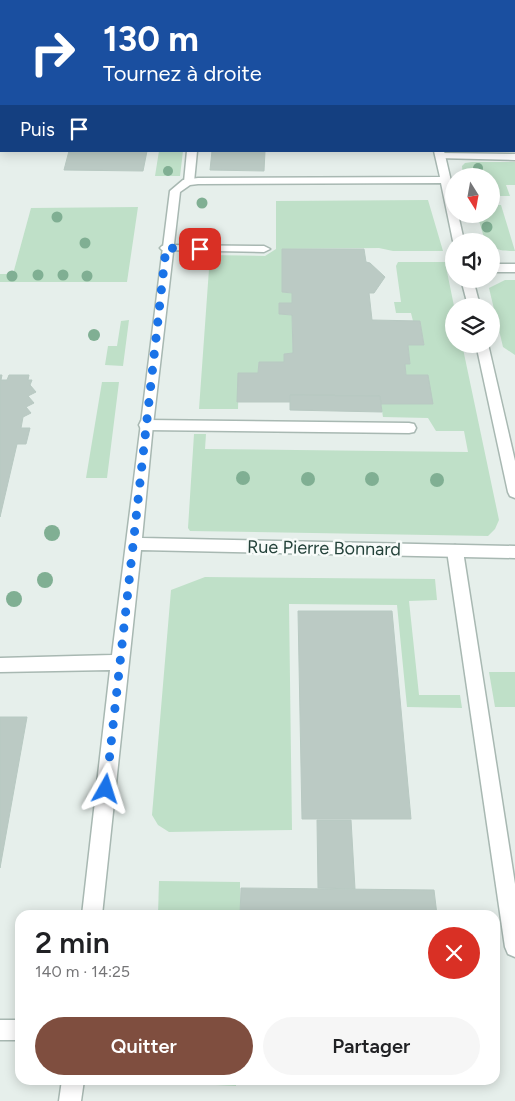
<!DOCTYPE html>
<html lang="fr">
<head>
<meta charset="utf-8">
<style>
	body { margin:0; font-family:Figtree,sans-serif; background:#f6f6f6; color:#202124; height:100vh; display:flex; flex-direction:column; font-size:19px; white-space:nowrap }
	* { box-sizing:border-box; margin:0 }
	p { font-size:16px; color:#757577 }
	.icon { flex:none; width:28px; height:28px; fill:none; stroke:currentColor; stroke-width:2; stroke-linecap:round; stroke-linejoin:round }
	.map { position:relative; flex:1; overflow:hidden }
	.drawer { position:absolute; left:15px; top:910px; width:485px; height:175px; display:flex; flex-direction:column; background:#fff; border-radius:15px; box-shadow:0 2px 12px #0003 }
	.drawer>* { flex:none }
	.top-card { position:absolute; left:0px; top:0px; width:515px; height:152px; box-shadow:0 2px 12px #0003; background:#1a4fa0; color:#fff; overflow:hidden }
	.needle { width:32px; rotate:169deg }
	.fabs { position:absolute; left:445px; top:168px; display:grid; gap:10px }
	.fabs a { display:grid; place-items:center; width:55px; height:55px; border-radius:50%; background:#fff; box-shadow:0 2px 12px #0003; font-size:25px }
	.pin { position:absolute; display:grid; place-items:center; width:42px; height:42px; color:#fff; margin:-21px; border-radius:10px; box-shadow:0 2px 8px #0006 }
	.me { position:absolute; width:55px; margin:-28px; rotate:6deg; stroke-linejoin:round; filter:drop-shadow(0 0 4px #0008) }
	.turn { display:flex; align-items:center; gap:18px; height:105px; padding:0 20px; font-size:22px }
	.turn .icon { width:65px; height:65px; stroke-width:2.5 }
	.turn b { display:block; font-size:35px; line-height:42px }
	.then { display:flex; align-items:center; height:48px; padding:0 20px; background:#0003; gap:10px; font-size:19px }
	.round { display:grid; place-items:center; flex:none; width:52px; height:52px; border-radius:26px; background:#f6f6f6 }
	.head { display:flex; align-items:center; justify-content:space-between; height:85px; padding:0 20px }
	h1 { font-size:30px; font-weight:600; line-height:38px }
	.action { display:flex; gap:10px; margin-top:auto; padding:10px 20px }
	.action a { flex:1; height:58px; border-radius:30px; background:#7f4e3f; color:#fff; font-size:20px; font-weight:600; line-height:58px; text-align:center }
	.action a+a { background:#f6f6f6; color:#202124 }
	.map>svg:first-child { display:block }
	.green { fill:#bfe0c8 }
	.building { fill:#bbcac4; stroke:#b8c9c2 }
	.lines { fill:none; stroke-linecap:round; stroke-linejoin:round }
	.service-casing { stroke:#a8b8b2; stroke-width:3 }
	.pedestrian-casing { stroke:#a8b8b2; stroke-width:3 }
	.minor-casing { stroke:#a8b8b2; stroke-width:3 }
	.tertiary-casing { stroke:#a8b8b2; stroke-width:3 }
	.service { fill:#fff; fill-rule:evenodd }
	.pedestrian { fill:#fff; fill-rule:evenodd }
	.minor { fill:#fff; fill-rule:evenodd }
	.tertiary { fill:#fff; fill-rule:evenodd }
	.tree { fill:#80af93 }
	.route { stroke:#1a73e8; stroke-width:9; stroke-dasharray:0 16.2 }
	.labels { text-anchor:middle; stroke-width:5; stroke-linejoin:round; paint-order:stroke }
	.street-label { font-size:18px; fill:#24423a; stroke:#f7fbf9 }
</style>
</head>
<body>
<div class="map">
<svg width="515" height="1101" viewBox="0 0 515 1101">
	<rect width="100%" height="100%" fill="#e6efeb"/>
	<g class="green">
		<rect x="221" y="0" width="272" height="1"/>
		<path d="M159,151H183L180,176H155Z"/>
		<path d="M472,162H515V185H506L510,196H491V176H463L462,166L465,163Z"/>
		<path d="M428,200L443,251H393L379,248L282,249V292L292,293V303H280L279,314L292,315L293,353L284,354V362H259L258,373H239L238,409H199L210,255L265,256L276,249V201Z"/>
		<path d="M491,205H501L515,251C506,251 499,251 491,246V241H485L477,214H491Z"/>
		<path d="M138,207L127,282H0V274H13L31,208Z"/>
		<path d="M398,262H445L454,306V344H462L499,520L495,529L488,536L190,531L188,528L194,434H206L205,449L468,452L464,431H436L428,418L383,417L381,404H432L428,376L406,375L405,364H410L408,345H424L420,321H413L411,313H396L394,302H401L396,266Z"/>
		<path d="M505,280H515V355L503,347L489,288Z"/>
		<path d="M129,320L123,366L105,365L108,346H117L121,321Z"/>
		<path d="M102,382H119L107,478H86Z"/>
		<path d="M205,577L435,579L437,600L409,601L419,695H460L462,708L407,707L397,605L289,604L292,830L169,832L158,825L152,815L171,590Z"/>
		<path d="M489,672H515V707H495Z"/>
		<path d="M159,881L240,882V915H158Z"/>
		<path d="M155,1080H236V1086L155,1082Z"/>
	</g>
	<g class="building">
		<path d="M69,151H147L143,171L64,170Z"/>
		<path d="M212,151H265L264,171L210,170Z"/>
		<path d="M282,249H364L366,262L370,263L385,277L374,293H369L372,320L420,321L424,345H408L410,364H405L406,375H428L433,404H381L380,396L290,395V402H237L238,373H258L259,362H284V354L293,353L292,315L279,314V303H292V293L282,292Z"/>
		<path d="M0,375H2L1,380H7L9,375H29L28,380H32L30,385L36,392L28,396L34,403L26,407L31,413L23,417L21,428H30L26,444H17L0,517Z"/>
		<path d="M290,395L380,396L382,412L290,410Z"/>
		<path d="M298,611H392L411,819H302Z"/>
		<path d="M0,717H27L0,868Z"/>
		<path d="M317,820H351L355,889L318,888Z"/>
		<path d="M241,888L434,890L437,915H240Z"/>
	</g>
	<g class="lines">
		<defs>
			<g id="service">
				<rect x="495" y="0" width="8" height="1"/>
				<path d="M441,153L515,154V160L437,158L436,156Z"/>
				<path d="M166,245L264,246L270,249L264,252L162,250L160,248L162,246Z"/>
				<path d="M146,420L409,423L414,424L416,428L414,432L409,433L146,430L141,429L139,425L141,421Z"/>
				<path d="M455,545L460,547L463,551L515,884V957L508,954L505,947L447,551L450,547Z"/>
				<rect x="0" y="1020" width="20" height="20"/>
			</g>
			<path id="pedestrian" d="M187,151H197L194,182L189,185L184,182Z"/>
			<g id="minor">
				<rect x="189" y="0" width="8" height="1"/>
				<path d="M434,151H444L454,194V214H458L464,241H453L441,183L198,184L190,185L180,192L153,425L142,538L515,546V558L141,550L102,915H82L110,670L0,672V658L112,655L170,191L183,180L198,178L440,177Z"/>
				<rect x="491" y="264" width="24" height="8"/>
				<path d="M461,279H473L480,306H468Z"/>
				<path d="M476,344H488L515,461V498L510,496L508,492Z"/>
				<path d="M62,1080H84L81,1101H59Z"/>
			</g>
			<g id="tertiary">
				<path d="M0,18L1,19V24H0Z"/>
				<path d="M515,18V24H514V19Z"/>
			</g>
		</defs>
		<use href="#service" class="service-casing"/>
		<use href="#pedestrian" class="pedestrian-casing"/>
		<use href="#minor" class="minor-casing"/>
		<use href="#tertiary" class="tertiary-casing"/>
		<use href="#service" class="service"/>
		<use href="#pedestrian" class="pedestrian"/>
		<use href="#minor" class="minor"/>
		<use href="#tertiary" class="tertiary"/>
	</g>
	<g class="tree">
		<circle cx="478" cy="168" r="5"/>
		<circle cx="168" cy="171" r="5"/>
		<circle cx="202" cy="203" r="5.5"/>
		<circle cx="57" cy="217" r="5.5"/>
		<circle cx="487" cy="227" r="5.5"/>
		<circle cx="85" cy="243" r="5.5"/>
		<circle cx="38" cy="275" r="5.5"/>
		<circle cx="63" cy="275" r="5.5"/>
		<circle cx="12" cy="276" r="5.5"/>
		<circle cx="87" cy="276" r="5.5"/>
		<circle cx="94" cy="335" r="6"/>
		<circle cx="243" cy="478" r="7"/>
		<circle cx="308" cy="479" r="7"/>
		<circle cx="372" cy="479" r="7"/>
		<circle cx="437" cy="480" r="7"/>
		<circle cx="52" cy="533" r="8"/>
		<circle cx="45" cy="580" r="8"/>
		<circle cx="14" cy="599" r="8"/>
	</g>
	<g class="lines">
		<path class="route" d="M106,789L166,248L200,249"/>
	</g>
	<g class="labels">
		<g class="street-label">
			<text transform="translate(324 548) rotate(1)" y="6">Rue Pierre Bonnard</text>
		</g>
	</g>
</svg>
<div class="fabs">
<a><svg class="needle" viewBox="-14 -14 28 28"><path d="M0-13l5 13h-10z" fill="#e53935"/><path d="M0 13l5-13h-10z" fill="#757577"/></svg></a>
<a><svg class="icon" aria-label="sound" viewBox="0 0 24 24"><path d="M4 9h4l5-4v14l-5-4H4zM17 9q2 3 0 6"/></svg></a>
<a><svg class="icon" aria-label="layers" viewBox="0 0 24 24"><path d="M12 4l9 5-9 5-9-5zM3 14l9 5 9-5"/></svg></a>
</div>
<div class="pin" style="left:200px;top:249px;background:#d93025"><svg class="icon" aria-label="arrive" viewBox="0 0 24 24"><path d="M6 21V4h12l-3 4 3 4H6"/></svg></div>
<svg class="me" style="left:106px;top:789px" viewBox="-20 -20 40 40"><path d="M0-17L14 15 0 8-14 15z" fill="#1a73e8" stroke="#fff" stroke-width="4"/></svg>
<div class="top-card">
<div class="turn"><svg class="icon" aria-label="right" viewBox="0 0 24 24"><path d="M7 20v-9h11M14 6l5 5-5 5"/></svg><div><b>130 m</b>Tournez à droite</div></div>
<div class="then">Puis<svg class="icon" aria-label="arrive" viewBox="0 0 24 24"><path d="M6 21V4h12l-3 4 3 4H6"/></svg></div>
</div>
<section class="drawer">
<div class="head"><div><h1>2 min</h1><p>140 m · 14:25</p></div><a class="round" style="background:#d93025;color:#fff"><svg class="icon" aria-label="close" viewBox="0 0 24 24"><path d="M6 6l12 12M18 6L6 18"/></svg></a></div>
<div class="action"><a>Quitter</a><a>Partager</a></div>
</section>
</div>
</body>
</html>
